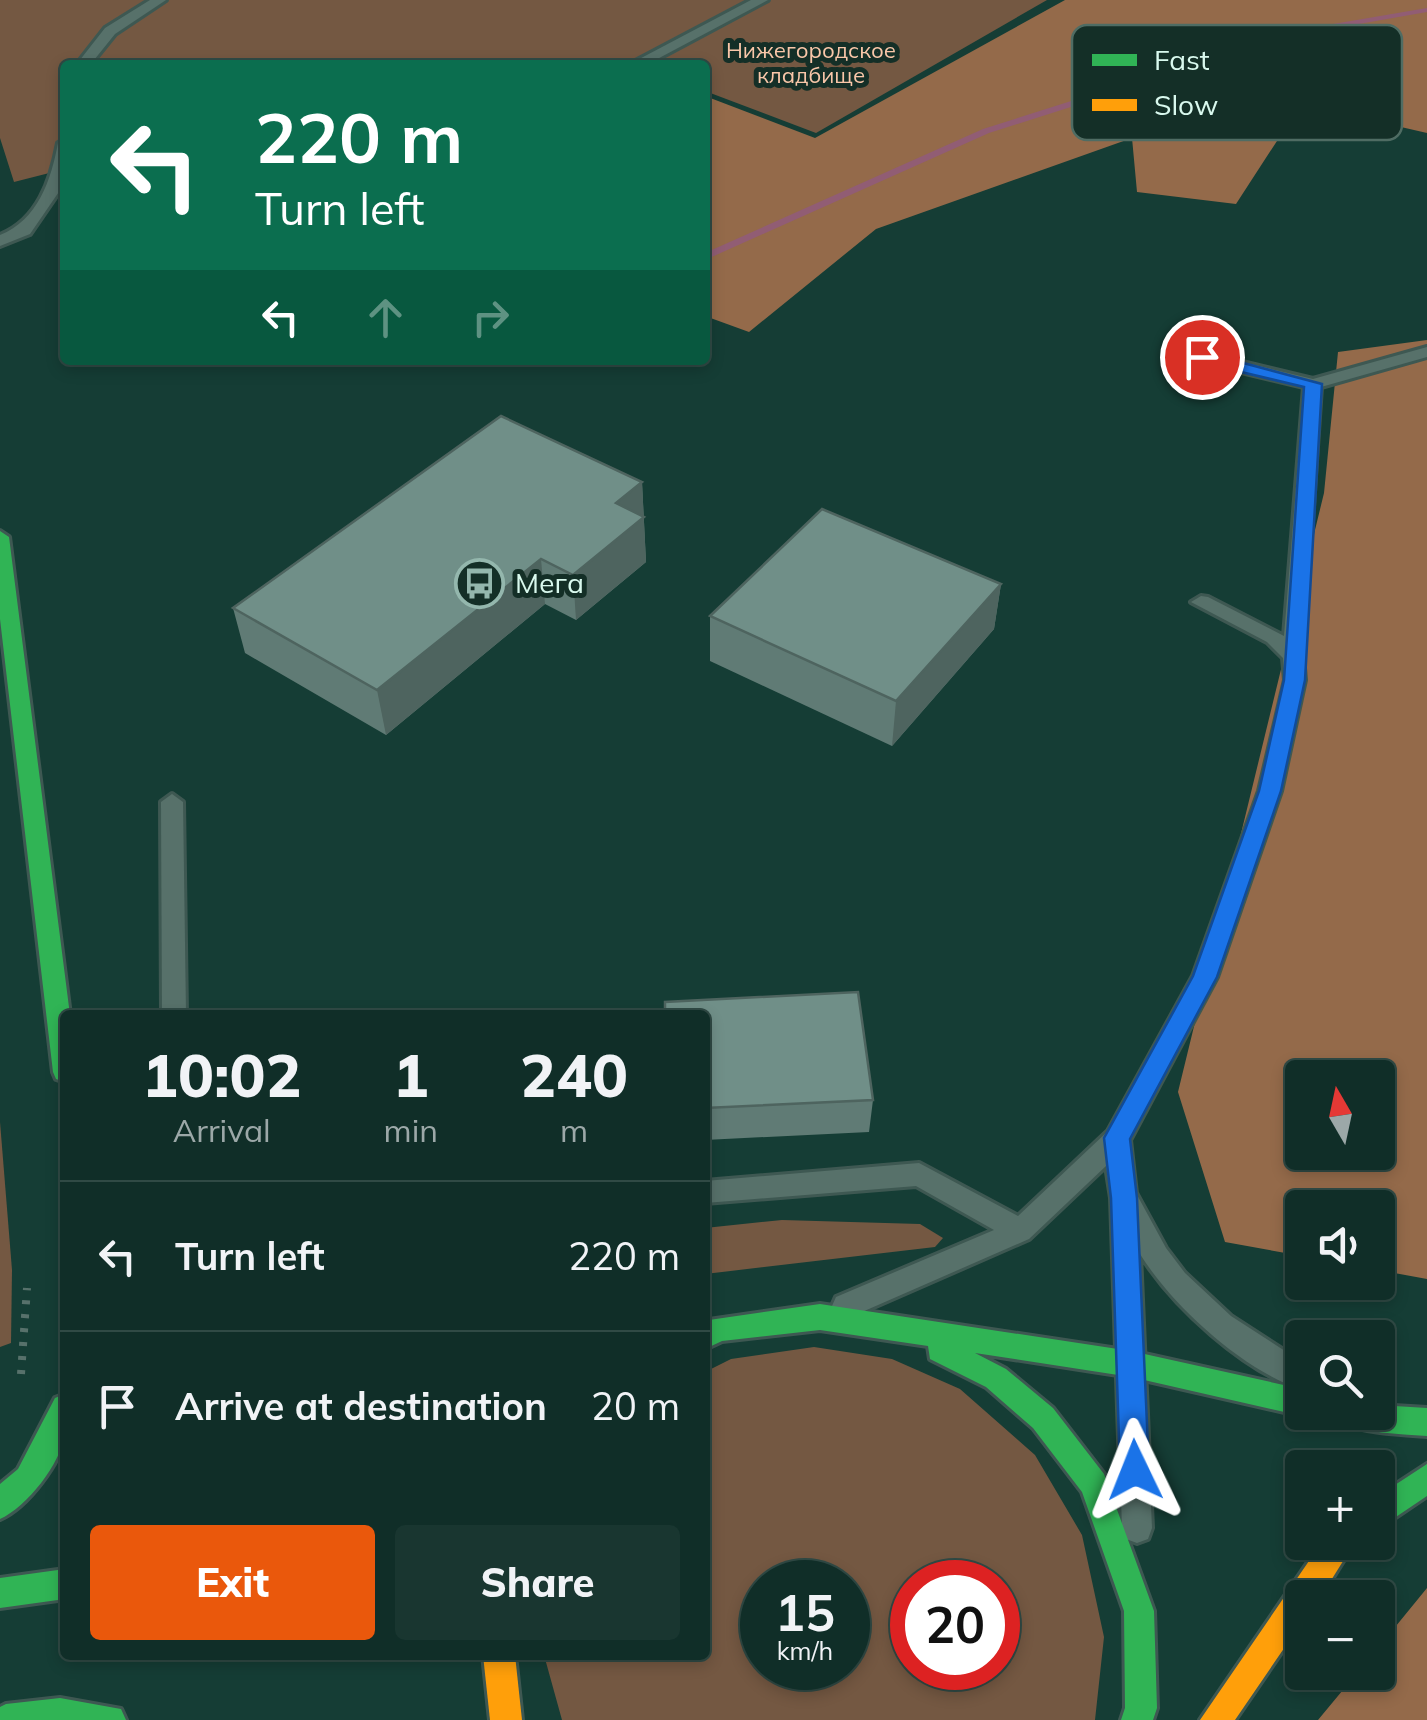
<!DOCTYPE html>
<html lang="en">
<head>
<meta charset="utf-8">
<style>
	body { margin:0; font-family:Mulish,sans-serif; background:#193630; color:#f1f3f6; height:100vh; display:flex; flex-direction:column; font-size:38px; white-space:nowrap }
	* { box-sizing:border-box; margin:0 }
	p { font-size:32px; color:#9ca8a8 }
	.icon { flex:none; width:55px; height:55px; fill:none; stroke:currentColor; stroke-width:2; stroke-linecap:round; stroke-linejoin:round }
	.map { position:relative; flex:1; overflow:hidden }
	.sheet { position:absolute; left:60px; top:1010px; width:650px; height:650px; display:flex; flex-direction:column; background:#102e28; border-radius:10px; box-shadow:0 5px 15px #0003,0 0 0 2px #304a45 }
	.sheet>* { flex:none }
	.guide { position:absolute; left:60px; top:60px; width:650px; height:305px; border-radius:10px; box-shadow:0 5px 15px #0003,0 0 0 2px #304a45; background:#0b6e4f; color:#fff; overflow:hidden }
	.needle { width:65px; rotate:351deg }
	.buttons { position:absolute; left:1285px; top:1060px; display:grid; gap:20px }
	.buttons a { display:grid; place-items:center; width:110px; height:110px; border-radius:10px; background:#102e28; box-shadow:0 5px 15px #0003,0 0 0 2px #304a45; font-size:50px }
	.speed { position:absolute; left:740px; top:1560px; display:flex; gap:20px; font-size:50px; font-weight:700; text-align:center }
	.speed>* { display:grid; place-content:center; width:130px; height:130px; border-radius:50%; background:#102e28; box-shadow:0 5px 15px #0003,0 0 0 2px #304a45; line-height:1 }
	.speed small { font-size:25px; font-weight:400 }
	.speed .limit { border:15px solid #d22; background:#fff; color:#111 }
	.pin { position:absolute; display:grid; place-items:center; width:85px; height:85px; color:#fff; margin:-42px; border:5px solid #fff; border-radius:50%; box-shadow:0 2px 10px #0007 }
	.me { position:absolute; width:110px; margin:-55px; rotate:358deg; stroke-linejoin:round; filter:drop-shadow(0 0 8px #0008) }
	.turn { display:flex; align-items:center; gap:35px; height:210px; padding:0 30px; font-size:45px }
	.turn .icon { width:130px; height:130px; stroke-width:2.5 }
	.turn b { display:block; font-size:70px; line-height:85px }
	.lanes { display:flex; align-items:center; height:95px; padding:0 30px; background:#0003; justify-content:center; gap:50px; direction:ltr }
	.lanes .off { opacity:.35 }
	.eta { display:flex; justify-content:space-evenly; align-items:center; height:170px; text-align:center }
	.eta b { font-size:60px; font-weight:800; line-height:70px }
	.cta { display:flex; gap:20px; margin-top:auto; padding:20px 30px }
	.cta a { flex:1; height:115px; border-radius:10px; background:#ea580c; color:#fff; font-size:40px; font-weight:800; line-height:115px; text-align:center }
	.cta a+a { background:#193630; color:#f1f3f6 }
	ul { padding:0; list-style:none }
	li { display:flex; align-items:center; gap:30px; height:150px; padding:0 30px; border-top:2px solid #304a45 }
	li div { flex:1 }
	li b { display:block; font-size:38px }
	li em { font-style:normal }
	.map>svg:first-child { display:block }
	.green { fill:#745842; fill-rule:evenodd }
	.forest { fill:#946a4a; fill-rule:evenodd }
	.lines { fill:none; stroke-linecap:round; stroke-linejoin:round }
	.stream { fill:#915d74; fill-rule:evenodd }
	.lane-casing { stroke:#3e5852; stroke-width:6 }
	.fast-casing { stroke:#3e5852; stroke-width:6 }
	.slow-casing { stroke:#3e5852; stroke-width:6 }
	.path { stroke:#57716b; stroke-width:8; stroke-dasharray:4 10; stroke-linecap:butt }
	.lane { fill:#57716a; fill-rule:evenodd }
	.fast { fill:#30b455; fill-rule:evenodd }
	.slow { fill:#ff9f0a; fill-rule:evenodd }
	.wall { fill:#607b75 }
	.shaded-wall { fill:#4e645f }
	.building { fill:#708f88; stroke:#4e645f; stroke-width:2.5 }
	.route { fill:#1a73e8; stroke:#114b97; stroke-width:2.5 }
	.labels { text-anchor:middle; stroke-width:10; stroke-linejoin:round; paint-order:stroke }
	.far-park-label { font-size:22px; fill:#f9c7a9; stroke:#142f27 }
	.poi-label { font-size:28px; fill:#d9f9ee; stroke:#142f27; text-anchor:start }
	.key { fill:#142f27; stroke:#4f6c63; stroke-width:2.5 }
	.key-label { font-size:28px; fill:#d9f9ee }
</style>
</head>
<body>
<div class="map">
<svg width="1427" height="1720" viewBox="0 0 1427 1720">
	<rect width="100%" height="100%" fill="#153d35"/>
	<g class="green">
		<path d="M0,0H1047L816,133L705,91V65H65V169L14,182L0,138Z"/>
		<path d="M0,1122L12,1270L11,1343L0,1347Z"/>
		<path d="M782,1220L920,1224L943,1238L935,1247L705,1274V1228Z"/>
		<path d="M814,1347L892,1359L960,1389L1035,1455L1082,1535L1104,1637L1095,1720H562L544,1655H705V1372L731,1359ZM762,1582H848V1668H762ZM912,1582H998V1668H912Z"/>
	</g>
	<g class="forest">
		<path d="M1065,0H1427V133L1301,104L1236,204L1137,192L1132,138L876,229L749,332L705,316V96L815,138Z"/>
		<path d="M1427,340V1279L1378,1270V1208H1302V1256L1225,1242L1178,1092L1324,493L1338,352ZM1302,1078H1378V1152H1302Z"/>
		<path d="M1427,1588V1720H1318L1357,1673L1378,1672V1648Z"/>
	</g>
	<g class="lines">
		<path class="stream" d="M1427,8V12L1296,35L989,133L705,260V253L983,129L1292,31Z"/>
		<defs>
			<g id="lane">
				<path d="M150,0H166L115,34L90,65H76L105,28Z"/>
				<path d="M751,0H768L646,65H628Z"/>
				<path d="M65,139V183L30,234L0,246V235C38,220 51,180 58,143Z"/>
				<path d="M1427,347V357L1321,387L1303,656L1305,680L1281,791L1217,977L1130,1140L1136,1193L1166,1248L1185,1273L1231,1316L1302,1362V1390C1243,1370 1173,1307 1140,1254L1152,1528L1148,1539L1137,1543L1126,1539L1122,1528L1111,1198L1106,1166L1029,1239L846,1319L836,1315L832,1306L836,1297L994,1230L916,1186L705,1203V1181L919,1163L1018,1216L1108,1131L1193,976L1259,791L1285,680L1283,658L1267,642L1191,602L1201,596L1208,597L1284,636L1304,387L1195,361L1192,357L1201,352L1313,379Z"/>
				<path d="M172,794L183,802L186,1015H162L161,802Z"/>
			</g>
			<g id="fast">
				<path d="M0,531L9,537L70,1015H65V1082L56,1079L53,1072L0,619Z"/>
				<path d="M820,1304L1131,1351L1302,1389V1412H1310L1302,1416L1131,1377L975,1353L1006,1369L1053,1408L1104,1474L1154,1611L1157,1708L1153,1720H1121L1125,1708L1124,1611L1082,1492L1033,1428L986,1387L930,1359L928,1346L820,1330L722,1341L705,1349V1322L709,1320Z"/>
				<path d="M65,1394C65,1407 67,1421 65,1434C61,1463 27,1507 0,1519V1484L18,1469L55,1398Z"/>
				<path d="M1378,1405L1427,1408V1436C1396,1434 1367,1433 1338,1422L1334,1412H1378Z"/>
				<path d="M1427,1464V1496L1378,1529V1496Z"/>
				<path d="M65,1569V1599L0,1608V1578Z"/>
				<path d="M60,1698L121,1709L126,1720H0V1707L6,1704Z"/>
			</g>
			<g id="slow">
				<path d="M1322,1542H1355L1320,1598H1302V1622L1235,1720H1200Z"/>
				<path d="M483,1655H515L522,1720H490Z"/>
			</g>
		</defs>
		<use href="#lane" class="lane-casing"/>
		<use href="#fast" class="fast-casing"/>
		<use href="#slow" class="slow-casing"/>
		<path class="path" d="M21,1374L27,1288"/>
		<use href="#lane" class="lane"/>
		<use href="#fast" class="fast"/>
		<use href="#slow" class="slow"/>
	</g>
	<g class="wall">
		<path d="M642,482L646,562L576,620L545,604L386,735L245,653L233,608Z"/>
		<path d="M1001,584L994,629L892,746L710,661V616Z"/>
		<path d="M705,1015L873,1100L869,1132L705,1140Z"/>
	</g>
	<g class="shaded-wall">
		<path d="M642,482L646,562L576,620L573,575L616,503Z"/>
		<path d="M541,559L545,604L386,735L377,690Z"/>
		<path d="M1001,584L994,629L892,746L896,701Z"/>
	</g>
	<g class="building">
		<path d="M501,416L642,482L616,503L644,517L573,575L541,559L377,690L233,608Z"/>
		<path d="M822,509L1001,584L896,701L710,616Z"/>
		<path d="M858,992L873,1100L705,1108V1015H665V1002Z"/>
	</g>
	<path class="route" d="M1202,352L1322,384L1305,680L1281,791L1217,977L1130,1139L1137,1198L1149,1470L1145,1480L1135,1485L1124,1480L1120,1470L1111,1198L1104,1138L1193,976L1259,791L1284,680L1304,387L1195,361L1193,357Z"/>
	<defs>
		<symbol id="bus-ring" viewBox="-11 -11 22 22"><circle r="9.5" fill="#142f27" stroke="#94b7ad" stroke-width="1.5"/><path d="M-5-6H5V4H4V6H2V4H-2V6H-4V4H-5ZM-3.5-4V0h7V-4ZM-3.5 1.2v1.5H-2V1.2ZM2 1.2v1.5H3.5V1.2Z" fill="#94b7ad"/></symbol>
	</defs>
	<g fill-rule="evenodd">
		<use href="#bus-ring" x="452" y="556" width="55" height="55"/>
	</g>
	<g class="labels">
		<g class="far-park-label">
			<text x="811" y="58">Нижегородское<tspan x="811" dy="25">кладбище</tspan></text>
		</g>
		<g class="poi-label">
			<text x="515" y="593">Мега</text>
		</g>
	</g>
	<rect x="1072" y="25" width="330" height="115" rx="15" class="key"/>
	<rect x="1092" y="54" width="45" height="12" fill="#30b455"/>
	<rect x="1092" y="99" width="45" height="12" fill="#ff9f0a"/>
	<g class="key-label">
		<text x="1154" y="70">Fast</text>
		<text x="1154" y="115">Slow</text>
	</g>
</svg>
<div class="buttons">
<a><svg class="needle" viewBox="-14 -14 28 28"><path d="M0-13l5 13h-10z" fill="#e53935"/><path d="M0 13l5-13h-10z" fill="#9ca8a8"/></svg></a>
<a><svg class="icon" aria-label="sound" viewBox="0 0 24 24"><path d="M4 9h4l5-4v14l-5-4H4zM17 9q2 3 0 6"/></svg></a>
<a><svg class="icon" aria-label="search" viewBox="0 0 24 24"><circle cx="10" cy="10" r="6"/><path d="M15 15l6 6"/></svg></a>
<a>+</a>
<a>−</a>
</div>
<div class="speed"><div>15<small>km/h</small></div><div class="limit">20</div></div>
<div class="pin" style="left:1202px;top:357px;background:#d93025"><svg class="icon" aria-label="arrive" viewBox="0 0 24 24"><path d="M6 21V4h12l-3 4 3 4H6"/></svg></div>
<svg class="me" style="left:1135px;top:1470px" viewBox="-20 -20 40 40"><path d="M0-17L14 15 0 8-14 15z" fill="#1a73e8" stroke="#fff" stroke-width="4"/></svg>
<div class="guide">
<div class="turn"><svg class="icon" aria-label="left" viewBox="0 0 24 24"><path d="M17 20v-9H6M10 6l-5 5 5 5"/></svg><div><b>220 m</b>Turn left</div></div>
<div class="lanes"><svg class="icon" aria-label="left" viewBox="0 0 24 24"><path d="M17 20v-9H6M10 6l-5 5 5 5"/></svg><svg class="icon off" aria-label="ahead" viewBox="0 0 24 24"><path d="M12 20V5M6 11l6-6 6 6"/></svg><svg class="icon off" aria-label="right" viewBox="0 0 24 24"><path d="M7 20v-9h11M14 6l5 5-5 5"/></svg></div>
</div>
<section class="sheet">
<div class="eta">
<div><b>10:02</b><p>Arrival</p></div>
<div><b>1</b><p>min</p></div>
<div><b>240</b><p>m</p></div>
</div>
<ul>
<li><svg class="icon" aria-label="left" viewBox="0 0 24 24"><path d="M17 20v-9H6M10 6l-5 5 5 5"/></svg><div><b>Turn left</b></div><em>220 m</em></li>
<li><svg class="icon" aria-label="arrive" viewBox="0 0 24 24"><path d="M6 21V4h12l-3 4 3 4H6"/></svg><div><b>Arrive at destination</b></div><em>20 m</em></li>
</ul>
<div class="cta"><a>Exit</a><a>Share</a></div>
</section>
</div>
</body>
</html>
